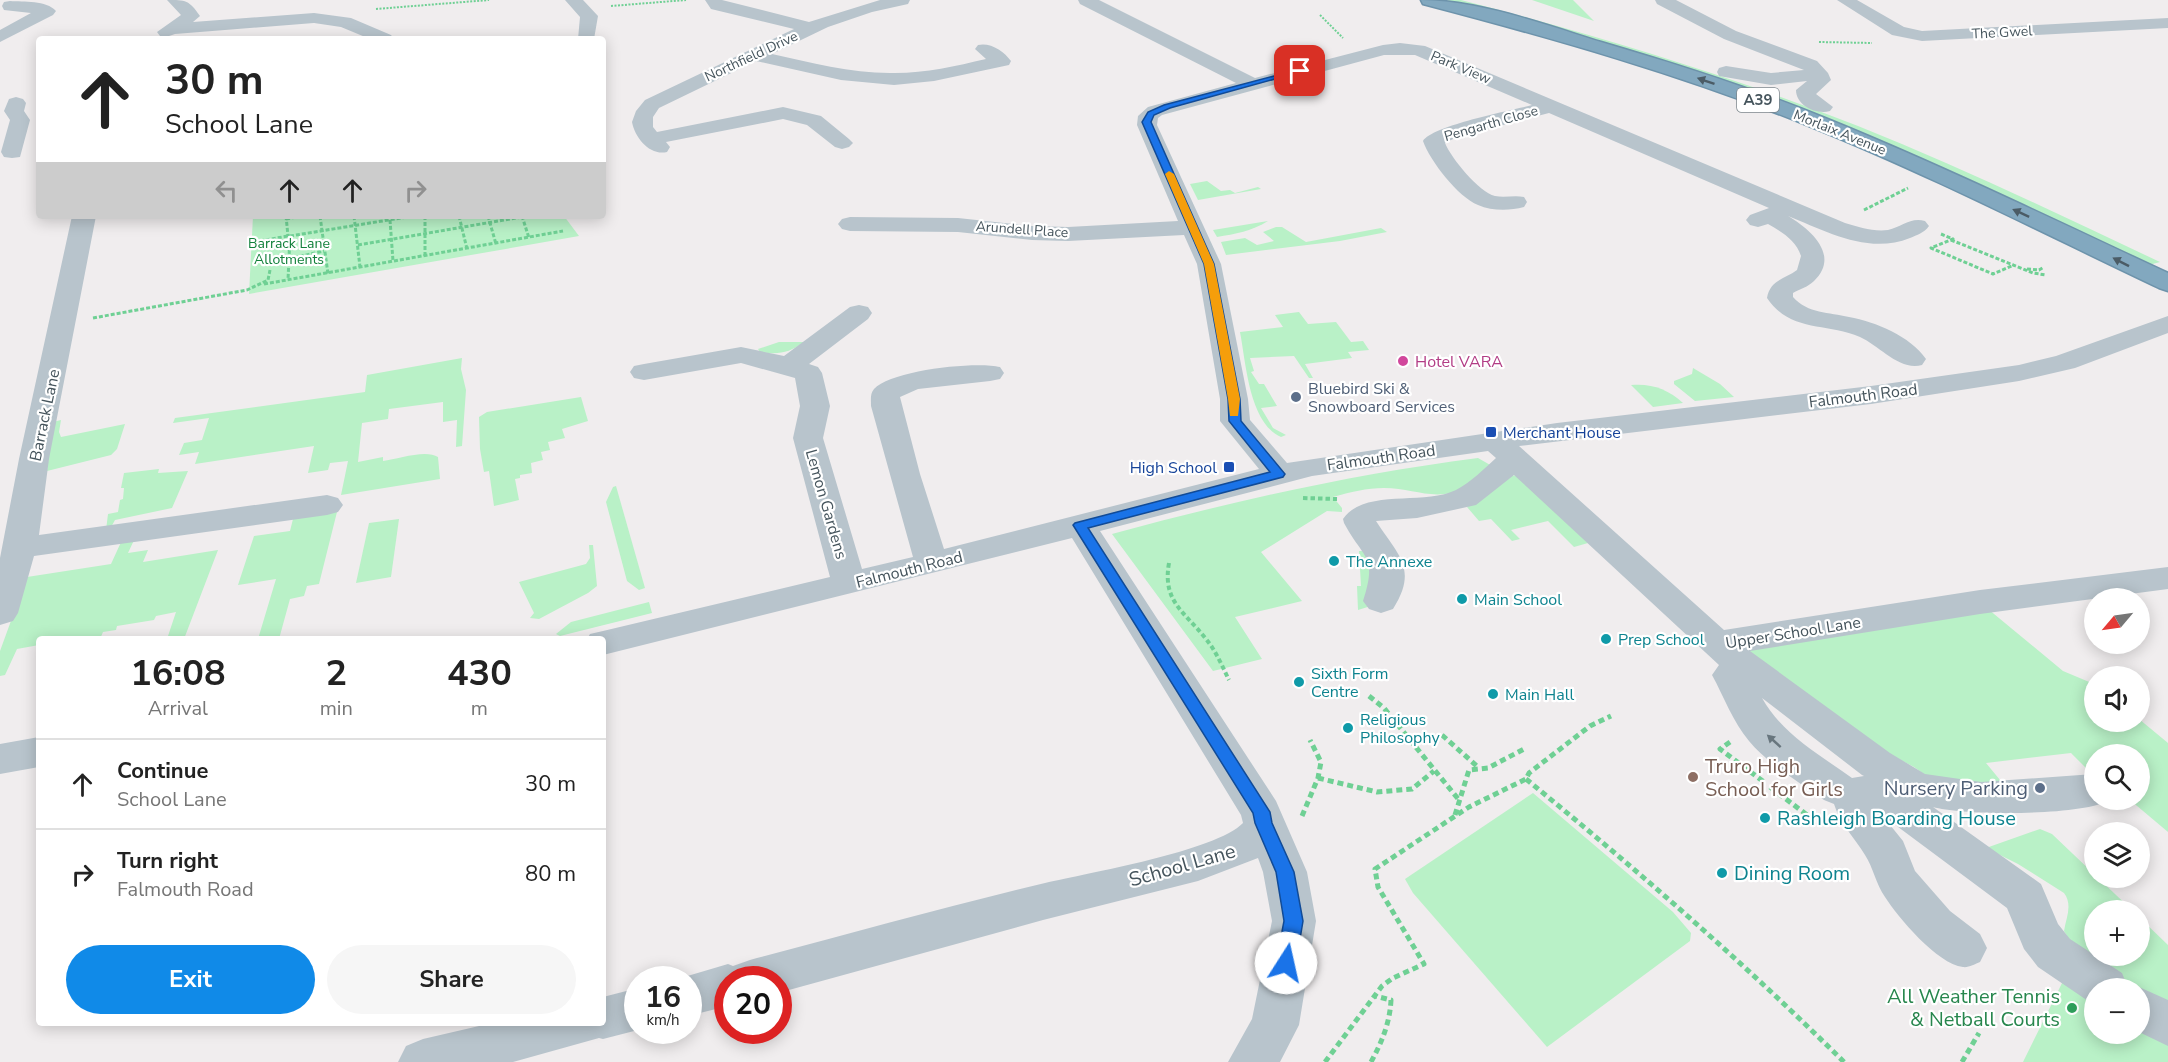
<!DOCTYPE html>
<html lang="en">
<head>
<meta charset="utf-8">
<style>
	body { margin:0; font-family:"Nunito Sans",sans-serif; background:#f6f6f6; color:#222; height:100vh; display:flex; flex-direction:column; font-size:22px; white-space:nowrap }
	* { box-sizing:border-box; margin:0 }
	p { font-size:20px; color:#767676 }
	.icon { flex:none; width:33px; height:33px; fill:none; stroke:currentColor; stroke-width:2; stroke-linecap:round; stroke-linejoin:round }
	.map { position:relative; flex:1; overflow:hidden }
	.details { position:absolute; left:36px; top:636px; width:570px; height:390px; display:flex; flex-direction:column; background:#fff; border-radius:6px; box-shadow:0 3px 15px #0003 }
	.details>* { flex:none }
	.guide { position:absolute; left:36px; top:36px; width:570px; height:183px; border-radius:6px; box-shadow:0 3px 15px #0003; background:#fff; color:#222; overflow:hidden }
	.needle { width:39px; rotate:241deg }
	.tools { position:absolute; left:2084px; top:588px; display:grid; gap:12px }
	.tools a { display:grid; place-items:center; width:66px; height:66px; border-radius:50%; background:#fff; box-shadow:0 3px 15px #0003; font-size:30px }
	.speed { position:absolute; left:624px; top:966px; display:flex; gap:12px; font-size:30px; font-weight:700; text-align:center }
	.speed>* { display:grid; place-content:center; width:78px; height:78px; border-radius:50%; background:#fff; box-shadow:0 3px 15px #0003; line-height:1 }
	.speed small { font-size:15px; font-weight:400 }
	.speed .limit { border:9px solid #d22; background:#fff; color:#111 }
	.pin { position:absolute; display:grid; place-items:center; width:51px; height:51px; color:#fff; margin:-26px; border-radius:12px; box-shadow:0 3px 9px #0006 }
	.me { position:absolute; width:66px; margin:-33px; rotate:10deg; stroke-linejoin:round; filter:drop-shadow(0 0 4px #0008) }
	.turn { display:flex; align-items:center; gap:21px; height:126px; padding:0 30px; font-size:27px }
	.turn .icon { width:78px; height:78px; stroke-width:2.5 }
	.turn b { display:block; font-size:42px; line-height:51px }
	.lanes { display:flex; align-items:center; height:57px; padding:0 30px; background:#0003; justify-content:center; gap:30px; direction:ltr }
	.lanes .off { opacity:.35 }
	.eta { display:flex; justify-content:space-evenly; align-items:center; height:102px; text-align:center }
	.eta b { font-size:36px; font-weight:700; line-height:42px }
	.cta { display:flex; gap:12px; margin-top:auto; padding:12px 30px }
	.cta a { flex:1; height:69px; border-radius:36px; background:#108ae8; color:#fff; font-size:24px; font-weight:700; line-height:69px; text-align:center }
	.cta a+a { background:#f6f6f6; color:#222 }
	ul { padding:0; list-style:none }
	li { display:flex; align-items:center; gap:18px; height:90px; padding:0 30px; border-top:2px solid #e0e0e0 }
	li div { flex:1 }
	li b { display:block; font-size:22px }
	li em { font-style:normal }
	.map>svg:first-child { display:block }
	.green { fill:#b9f1c7 }
	.lines { fill:none; stroke-linecap:round; stroke-linejoin:round }
	.highway-casing { stroke:#6d93ab; stroke-width:3 }
	.path-far3 { stroke:#6fd094; stroke-width:2; stroke-dasharray:2 1.5; stroke-linecap:butt }
	.path-far2 { stroke:#6fd094; stroke-width:3; stroke-dasharray:4 2; stroke-linecap:butt }
	.path-far1 { stroke:#6fd094; stroke-width:4; stroke-dasharray:4.5 3; stroke-linecap:butt }
	.path { stroke:#6fd094; stroke-width:5; stroke-dasharray:6 4; stroke-linecap:butt }
	.minor { fill:#b8c4cc; fill-rule:evenodd }
	.highway { fill:#82a8bf; fill-rule:evenodd }
	.oneway { fill:#4b5c66 }
	.oneway2 { fill:#68767e }
	.route { fill:#1a73e8; stroke:#114b97; stroke-width:1.5 }
	.slow { fill:#f59e0b }
	.hotel-dot { fill:#d1479c; stroke:#fff; stroke-width:2 }
	.service-dot { fill:#5c6f8a; stroke:#fff; stroke-width:2 }
	.transit-dot { fill:#1a4fb4; stroke:#fff; stroke-width:2 }
	.culture-dot { fill:#0f9aa8; stroke:#fff; stroke-width:2 }
	.education-dot { fill:#8d6e63; stroke:#fff; stroke-width:2 }
	.leisure-dot { fill:#2e9e5b; stroke:#fff; stroke-width:2 }
	.labels { text-anchor:middle; stroke-width:4.5; stroke-linejoin:round; paint-order:stroke }
	.far-street-label { font-size:14px; fill:#45545c; stroke:#fff }
	.far-park-label { font-size:14px; fill:#12803b; stroke:#fff }
	.shield { fill:#fff; stroke:#7d878d; stroke-width:1.5 }
	.shield-label { font-size:15px; font-weight:bold; fill:#45545c }
	.hotel-label { font-size:16px; fill:#b23c85; stroke:#fff; text-anchor:start }
	.service-label { font-size:16px; fill:#4e5e75; stroke:#fff; text-anchor:start }
	.street-label { font-size:16px; fill:#45545c; stroke:#fff }
	.transit-label { font-size:16px; fill:#164399; stroke:#fff; text-anchor:start }
	.culture-label { font-size:16px; fill:#0d838f; stroke:#fff; text-anchor:start }
	.near-education-label { font-size:20px; fill:#785e54; stroke:#fff; text-anchor:start }
	.near-service-label { font-size:20px; fill:#4e5e75; stroke:#fff; text-anchor:end }
	.near-culture-label { font-size:20px; fill:#0d838f; stroke:#fff; text-anchor:start }
	.near-street-label { font-size:20px; fill:#45545c; stroke:#fff }
	.near-leisure-label { font-size:20px; fill:#27864d; stroke:#fff; text-anchor:end }
</style>
</head>
<body>
<div class="map">
<svg width="2168" height="1062" viewBox="0 0 2168 1062">
	<rect width="100%" height="100%" fill="#f0edee"/>
	<g class="green">
		<path d="M1446,0H1461C1596,35 1728,75 1858,126C1961,167 2060,215 2160,262L2149,265C2045,214 1940,163 1831,121C1706,72 1577,32 1446,0Z"/>
		<path d="M1532,0H1573L1594,21Z"/>
		<path d="M1207,181L1221,191L1230,190L1235,193L1258,187L1261,189L1198,200L1190,184Z"/>
		<path d="M253,216H564L579,236L249,294Z"/>
		<path d="M1268,221C1252,231 1235,234 1217,237L1213,230Z"/>
		<path d="M1276,227H1282L1306,242L1381,228L1387,232L1340,241L1226,255L1221,242L1245,238L1257,245L1274,241L1263,232Z"/>
		<path d="M1299,312L1308,324L1336,322L1351,342L1363,341L1369,350L1348,352L1352,358L1305,364L1313,378H1309L1294,356L1250,358L1254,371L1251,372L1259,384H1264L1277,406L1261,408L1273,428L1286,435L1281,437C1249,423 1246,363 1240,332L1283,327L1275,315Z"/>
		<path d="M779,342H804C789,353 778,355 760,352L758,349Z"/>
		<path d="M462,358L461,369L466,390L462,446L456,447L457,420L443,422V402L389,409L388,419L362,423L358,462L383,457V461C398,459 426,449 438,457L440,479L341,495L348,461L330,463L328,470L308,473L314,446L195,464L199,452L179,455L184,443L202,440L209,418L173,423L175,418L365,392L367,375Z"/>
		<path d="M1693,368L1720,384L1734,397L1695,401L1674,384V381L1692,374Z"/>
		<path d="M1631,385C1651,383 1668,389 1683,403L1653,407Z"/>
		<path d="M581,397L588,421L562,429L565,438L548,442L550,450L541,452L543,460L531,463L532,473L520,475V478L515,479L519,500L494,506L489,471L484,472L480,449L479,417L487,412Z"/>
		<path d="M61,420L59,432L61,437L125,424L117,449L111,455L47,471L53,422Z"/>
		<path d="M1478,458L1492,466C1485,473 1476,483 1467,487C1436,503 1415,488 1384,488C1367,488 1350,492 1333,497L1342,508V512L1327,511L1261,552L1302,601L1235,617L1262,659L1213,671L1112,534C1233,501 1354,474 1478,458Z"/>
		<path d="M159,469L158,473L188,471L172,508L115,520L110,529L106,530L108,514L118,512L120,500L123,499L124,488H121L124,473Z"/>
		<path d="M1517,475L1588,543L1574,547L1548,521L1511,530L1520,539L1512,541L1491,519L1479,521L1467,507L1505,477Z"/>
		<path d="M616,486L645,588L639,590L627,581L606,502L613,487Z"/>
		<path d="M338,508L319,584L307,586L304,596L290,599L279,639H258L276,579L238,585L254,536L290,531L294,515Z"/>
		<path d="M399,519L391,577L356,583L369,523Z"/>
		<path d="M135,538L128,553L148,550L143,562L218,550L184,639H167L176,612L156,616L154,620L117,626L116,630L103,632L100,639H39V645L17,649L5,675L0,676V651L27,577L111,564L122,540Z"/>
		<path d="M589,545H593L597,586L588,593L539,619L530,618L534,613L519,582L586,564L590,558Z"/>
		<path d="M1359,551H1376L1374,605L1358,610L1357,586H1361Z"/>
		<path d="M649,602L652,613L560,636L556,634L571,622Z"/>
		<path d="M1988,609L2063,671L2094,684V722H2139V719L2168,743V832L2130,800H2139V754H2094V776L2071,753L1986,763L2005,786L1935,782L1914,767L1889,754L1745,649Z"/>
		<path d="M1533,793L1673,912L1691,933L1690,941L1547,1047L1413,893L1405,879Z"/>
		<path d="M2040,829L2052,834L2094,874V878H2098L2132,910H2094V956H2139V917L2168,945V1009L2139,988H2133L2079,955L2064,931C2066,918 2073,905 2064,893L2018,864L1986,848Z"/>
		<path d="M2064,979L2094,996V1034H2139V1021L2168,1037V1062H2023Z"/>
	</g>
	<g class="lines">
		<defs>
			<path id="highway" d="M1421,0C1478,0 1546,25 1601,42C1676,64 1752,88 1825,118C1941,165 2054,220 2168,273V291L2159,288C2043,233 1928,174 1809,126C1683,75 1553,38 1423,4Z"/>
		</defs>
		<use href="#highway" class="highway-casing"/>
		<g class="path-far3">
			<path d="M611,6L686,0"/>
			<path d="M376,9L489,0"/>
			<path d="M1320,15L1343,38"/>
			<path d="M1819,42L1872,43"/>
		</g>
		<g class="path-far2">
			<path d="M1864,210L1908,188"/>
			<path d="M286,216L288,236H290L288,280"/>
			<path d="M320,216L328,274"/>
			<path d="M354,216L360,267"/>
			<path d="M425,216V256"/>
			<path d="M459,216L467,249"/>
			<path d="M488,216L496,244"/>
			<path d="M522,216L529,238"/>
			<path d="M286,219L302,216"/>
			<path d="M390,220L393,261"/>
			<path d="M1941,234L1953,239L1931,248L1993,274L2014,265"/>
			<path d="M290,236L413,216"/>
			<path d="M1951,240L2033,273L2046,275"/>
			<path d="M260,241L288,236"/>
			<path d="M358,245L522,217"/>
			<path d="M288,259L324,251"/>
			<path d="M2027,269L2039,270L2044,267"/>
			<path d="M264,284L563,231"/>
			<path d="M93,318L247,290L268,280L270,270"/>
		</g>
		<g class="path-far1">
			<path d="M1303,498L1337,499"/>
			<path d="M1169,563C1162,602 1185,612 1206,639C1216,651 1222,666 1229,680"/>
		</g>
		<g class="path">
			<path d="M1369,696L1384,708L1459,800"/>
			<path d="M1442,735L1479,768"/>
			<path d="M1730,742L1720,749L1764,782"/>
			<path d="M1318,778L1377,792L1412,789L1434,771"/>
			<path d="M1526,779C1636,869 1743,962 1844,1062"/>
			<path d="M1770,787L1815,821"/>
			<path d="M1455,815L1469,770L1488,768L1524,749"/>
			<path d="M1302,816L1318,778L1321,762L1310,740"/>
			<path d="M1810,825L1822,816"/>
			<path d="M1325,1062L1382,986L1393,978L1424,964L1378,887L1375,869L1469,807L1526,779L1529,773L1590,726L1611,716"/>
			<path d="M1371,1062C1382,1042 1390,1022 1391,1000L1375,996"/>
			<path d="M1962,1062L1979,1033"/>
		</g>
		<g class="minor">
			<path d="M167,0C186,0 189,0 200,16L193,22L314,13L351,18L391,35L394,39H370L341,27L314,23L175,34L166,37L160,36L157,32L181,15Z"/>
			<path d="M565,0H583L598,16L594,39H578L580,17Z"/>
			<path d="M705,0H722L809,22L880,0H910L908,4L872,12L828,27L772,54C812,63 854,74 895,73C926,73 956,66 986,59L975,49L978,45C990,42 1004,51 1011,61L1009,65L934,81L894,85L841,80L756,61L659,108L653,117V127L657,132L783,107L821,116L849,139L853,143L849,147L842,149L835,147L807,125L783,119L666,142L670,147L667,152C650,156 635,138 632,122L636,111L645,100L794,29L711,9Z"/>
			<path d="M1078,0H1099L1255,78L1383,45L1400,43L1425,46L1845,223C1858,227 1874,232 1888,230C1902,227 1910,217 1925,221L1929,226C1924,233 1917,235 1910,238C1868,255 1826,231 1788,216C1812,230 1840,256 1814,281C1808,287 1800,289 1793,293V297C1808,314 1829,312 1849,317C1876,322 1910,336 1926,359L1922,365C1899,371 1880,346 1860,337C1825,322 1791,333 1767,298C1770,280 1785,279 1797,270L1801,256C1796,240 1782,232 1768,224L1758,227L1750,225L1746,220L1750,215L1769,208L1549,113L1457,137L1445,143C1451,158 1479,192 1495,196C1505,198 1514,195 1524,197L1527,202L1524,207C1509,211 1492,211 1478,205C1458,197 1430,161 1423,141C1434,125 1510,111 1532,105L1415,55H1384L1162,115L1158,118L1157,125L1221,264L1248,399L1250,420L1287,463L1557,423L1871,386L2019,365L2056,356L2168,316V333L2075,368L2019,381L1871,404L1519,446L1724,630L1980,590L2168,567V589L1980,614L1750,651L1890,753L1925,774L1981,782L2094,774V800H2109C2085,816 1963,816 1933,807L2041,884L2058,924L2070,939L2122,973L2128,988H2094V1005L2038,967L2024,949L2007,908L1882,815L1903,841L1915,871L1950,911L1980,934L1987,948L1980,962C1975,964 1968,968 1963,967C1937,964 1898,917 1885,897C1876,884 1873,867 1865,855C1855,838 1840,824 1834,804L1824,800C1799,782 1769,765 1749,741C1733,722 1724,697 1712,675L1719,665L1514,475L1476,505L1417,518L1376,521C1397,554 1419,568 1393,609L1381,613L1369,609L1363,601C1378,555 1363,559 1344,523L1343,519C1364,488 1423,506 1456,490C1471,482 1484,469 1496,458L1488,451L1312,476L1100,531L1276,801L1307,872L1316,921L1299,1025L1280,1062H1228L1252,1019L1272,921L1263,872L1258,858L1198,881L1043,920L778,993V980H728V1006L688,1016V980H674L728,964L733,966L750,960C848,934 946,907 1045,883C1088,873 1216,851 1243,823L1241,815L1072,538L603,655V639H587L590,634L603,631L830,577L793,438L800,406L795,378L741,363L644,380L634,378L630,372L634,366L644,364L741,347L784,356L850,307L859,305L868,307L872,313L868,319L809,364L818,367L822,373L830,406L823,438L862,569L913,557L871,406C871,399 870,394 874,389C891,370 976,361 1000,367L1004,373L1000,379L990,381L918,389L900,397L920,474L944,549L1259,469L1220,421V399L1197,264L1184,235L1068,241L1032,240L958,232L850,231L842,229L838,224L842,219L850,217L958,218L1032,226L1068,227L1178,221L1137,125L1138,116L1148,107L1236,83L1080,4ZM1762,698L1862,775L1864,776L1852,778C1820,755 1782,734 1762,698Z"/>
			<path d="M1655,0H1676L1736,31L1817,61L1828,73L1831,80L1816,94L1833,107L1830,111C1817,115 1796,106 1796,90L1807,81L1771,85L1719,76L1717,72L1719,68L1726,66L1771,73L1804,70L1724,39L1657,4Z"/>
			<path d="M1837,0H1857L1904,27L1922,31L2168,18V28L1922,41L1892,35Z"/>
			<path d="M10,1C24,2 46,0 56,11L53,15L0,42V30L31,13L4,10L2,6L4,2Z"/>
			<path d="M16,97L23,99L26,103L24,111L30,120L20,157L12,158L4,157L1,152L10,120L4,111L9,99Z"/>
			<path d="M72,216H96L49,459L39,535L327,495L338,498L343,505L338,512L327,515L34,556L18,613L13,621L0,625V558L19,459Z"/>
			<path d="M39,737V767L0,774V744Z"/>
			<path d="M2139,987L2168,1000V1046L2139,1032V988H2135Z"/>
			<path d="M638,988V1030L603,1039L599,1038L513,1062H398L406,1046L423,1039L492,1023H603V997Z"/>
		</g>
		<use href="#highway" class="highway"/>
	</g>
	<defs><path id="oneway-solid" d="M-6-.8H1V-3.2L6.5 0L1 3.2V.8H-6Z" transform="scale(1.5)"/></defs>
	<g class="oneway">
		<use href="#oneway-solid" transform="translate(1706 81) rotate(-161)"/>
		<use href="#oneway-solid" transform="translate(2021 213) rotate(-155)"/>
		<use href="#oneway-solid" transform="translate(2121 262) rotate(-153)"/>
	</g>
	<use class="oneway2" href="#oneway-solid" transform="translate(1774 741) rotate(-138)"/>
	<path class="route" d="M1297,70L1304,71L1170,108L1154,115L1151,122L1214,264L1240,399L1241,421L1285,474L1283,477L1088,528L1270,812L1272,823L1294,872L1303,921L1296,963L1293,969L1286,971L1279,969L1276,963L1284,921L1276,872L1255,823L1253,813L1073,525L1075,523L1270,472L1229,421L1228,399L1204,264L1142,122L1148,112L1164,105Z"/>
	<path class="slow" d="M1169,171L1174,174L1214,264L1240,399L1238,416H1230L1228,399L1204,264L1165,174Z"/>
	<circle class="hotel-dot" cx="1403" cy="361" r="6"/>
	<g class="service-dot">
		<circle cx="1296" cy="397" r="6"/>
		<circle cx="2040" cy="788" r="6"/>
	</g>
	<g class="transit-dot">
		<rect x="1485" y="426" width="12" height="12" rx="3"/>
		<rect x="1223" y="461" width="12" height="12" rx="3"/>
	</g>
	<g class="culture-dot">
		<circle cx="1334" cy="561" r="6"/>
		<circle cx="1462" cy="599" r="6"/>
		<circle cx="1606" cy="639" r="6"/>
		<circle cx="1299" cy="682" r="6"/>
		<circle cx="1493" cy="694" r="6"/>
		<circle cx="1348" cy="728" r="6"/>
		<circle cx="1765" cy="818" r="6"/>
		<circle cx="1722" cy="873" r="6"/>
	</g>
	<circle class="education-dot" cx="1693" cy="777" r="6"/>
	<circle class="leisure-dot" cx="2072" cy="1008" r="6"/>
	<g class="labels">
		<g class="far-street-label">
			<text transform="translate(2002 32) rotate(-3)" y="5">The Gwel</text>
			<text transform="translate(751 56) rotate(-25)" y="5">Northfield Drive</text>
			<text transform="translate(1461 67) rotate(23)" y="5">Park View</text>
			<text transform="translate(1491 123) rotate(-16)" y="5">Pengarth Close</text>
			<text transform="translate(1840 132) rotate(22)" y="5">Morlaix Avenue</text>
			<text transform="translate(1022 229) rotate(4)" y="5">Arundell Place</text>
		</g>
		<g class="far-park-label">
			<text x="289" y="248">Barrack Lane<tspan x="289" dy="16">Allotments</tspan></text>
		</g>
		<rect class="shield" x="1737" y="88" width="42" height="24" rx="4.5"/>
		<g class="shield-label">
			<text x="1758" y="105">A39</text>
		</g>
		<g class="hotel-label">
			<text x="1415" y="367">Hotel VARA</text>
		</g>
		<g class="service-label">
			<text x="1308" y="394">Bluebird Ski &amp;<tspan x="1308" dy="18">Snowboard Services</tspan></text>
		</g>
		<g class="street-label">
			<text transform="translate(1863 395) rotate(-7)" y="6">Falmouth Road</text>
			<text transform="translate(44 415) rotate(-78)" y="6">Barrack Lane</text>
			<text transform="translate(1381 457) rotate(-8)" y="6">Falmouth Road</text>
			<text transform="translate(827 504) rotate(74)" y="6">Lemon Gardens</text>
			<text transform="translate(909 569) rotate(-14)" y="6">Falmouth Road</text>
			<text transform="translate(1793 632) rotate(-9)" y="6">Upper School Lane</text>
		</g>
		<g class="transit-label">
			<text x="1503" y="438">Merchant House</text>
			<text x="1217" y="473" text-anchor="end">High School</text>
		</g>
		<g class="culture-label">
			<text x="1346" y="567">The Annexe</text>
			<text x="1474" y="605">Main School</text>
			<text x="1618" y="645">Prep School</text>
			<text x="1311" y="679">Sixth Form<tspan x="1311" dy="18">Centre</tspan></text>
			<text x="1505" y="700">Main Hall</text>
			<text x="1360" y="725">Religious<tspan x="1360" dy="18">Philosophy</tspan></text>
		</g>
		<g class="near-education-label">
			<text x="1705" y="773">Truro High<tspan x="1705" dy="23">School for Girls</tspan></text>
		</g>
		<g class="near-service-label">
			<text x="2028" y="795">Nursery Parking</text>
		</g>
		<g class="near-culture-label">
			<text x="1777" y="825">Rashleigh Boarding House</text>
			<text x="1734" y="880">Dining Room</text>
		</g>
		<g class="near-street-label">
			<text transform="translate(1182 865) rotate(-16)" y="7">School Lane</text>
		</g>
		<g class="near-leisure-label">
			<text x="2060" y="1003">All Weather Tennis<tspan x="2060" dy="23">&amp; Netball Courts</tspan></text>
		</g>
	</g>
</svg>
<div class="tools">
<a><svg class="needle" viewBox="-14 -14 28 28"><path d="M0-13l5 13h-10z" fill="#e53935"/><path d="M0 13l5-13h-10z" fill="#767676"/></svg></a>
<a><svg class="icon" aria-label="sound" viewBox="0 0 24 24"><path d="M4 9h4l5-4v14l-5-4H4zM17 9q2 3 0 6"/></svg></a>
<a><svg class="icon" aria-label="search" viewBox="0 0 24 24"><circle cx="10" cy="10" r="6"/><path d="M15 15l6 6"/></svg></a>
<a><svg class="icon" aria-label="layers" viewBox="0 0 24 24"><path d="M12 4l9 5-9 5-9-5zM3 14l9 5 9-5"/></svg></a>
<a>+</a>
<a>−</a>
</div>
<div class="speed"><div>16<small>km/h</small></div><div class="limit">20</div></div>
<div class="pin" style="left:1300px;top:71px;background:#d93025"><svg class="icon" aria-label="arrive" viewBox="0 0 24 24"><path d="M6 21V4h12l-3 4 3 4H6"/></svg></div>
<svg class="me" style="left:1286px;top:963px" viewBox="-20 -20 40 40"><circle r="19" fill="#fff"/><path d="M0-13L10 11 0 6-10 11z" fill="#1a73e8"/></svg>
<div class="guide">
<div class="turn"><svg class="icon" aria-label="ahead" viewBox="0 0 24 24"><path d="M12 20V5M6 11l6-6 6 6"/></svg><div><b>30 m</b>School Lane</div></div>
<div class="lanes"><svg class="icon off" aria-label="left" viewBox="0 0 24 24"><path d="M17 20v-9H6M10 6l-5 5 5 5"/></svg><svg class="icon" aria-label="ahead" viewBox="0 0 24 24"><path d="M12 20V5M6 11l6-6 6 6"/></svg><svg class="icon" aria-label="ahead" viewBox="0 0 24 24"><path d="M12 20V5M6 11l6-6 6 6"/></svg><svg class="icon off" aria-label="right" viewBox="0 0 24 24"><path d="M7 20v-9h11M14 6l5 5-5 5"/></svg></div>
</div>
<section class="details">
<div class="eta">
<div><b>16:08</b><p>Arrival</p></div>
<div><b>2</b><p>min</p></div>
<div><b>430</b><p>m</p></div>
</div>
<ul>
<li><svg class="icon" aria-label="ahead" viewBox="0 0 24 24"><path d="M12 20V5M6 11l6-6 6 6"/></svg><div><b>Continue</b><p>School Lane</p></div><em>30 m</em></li>
<li><svg class="icon" aria-label="right" viewBox="0 0 24 24"><path d="M7 20v-9h11M14 6l5 5-5 5"/></svg><div><b>Turn right</b><p>Falmouth Road</p></div><em>80 m</em></li>
</ul>
<div class="cta"><a>Exit</a><a>Share</a></div>
</section>
</div>
</body>
</html>
